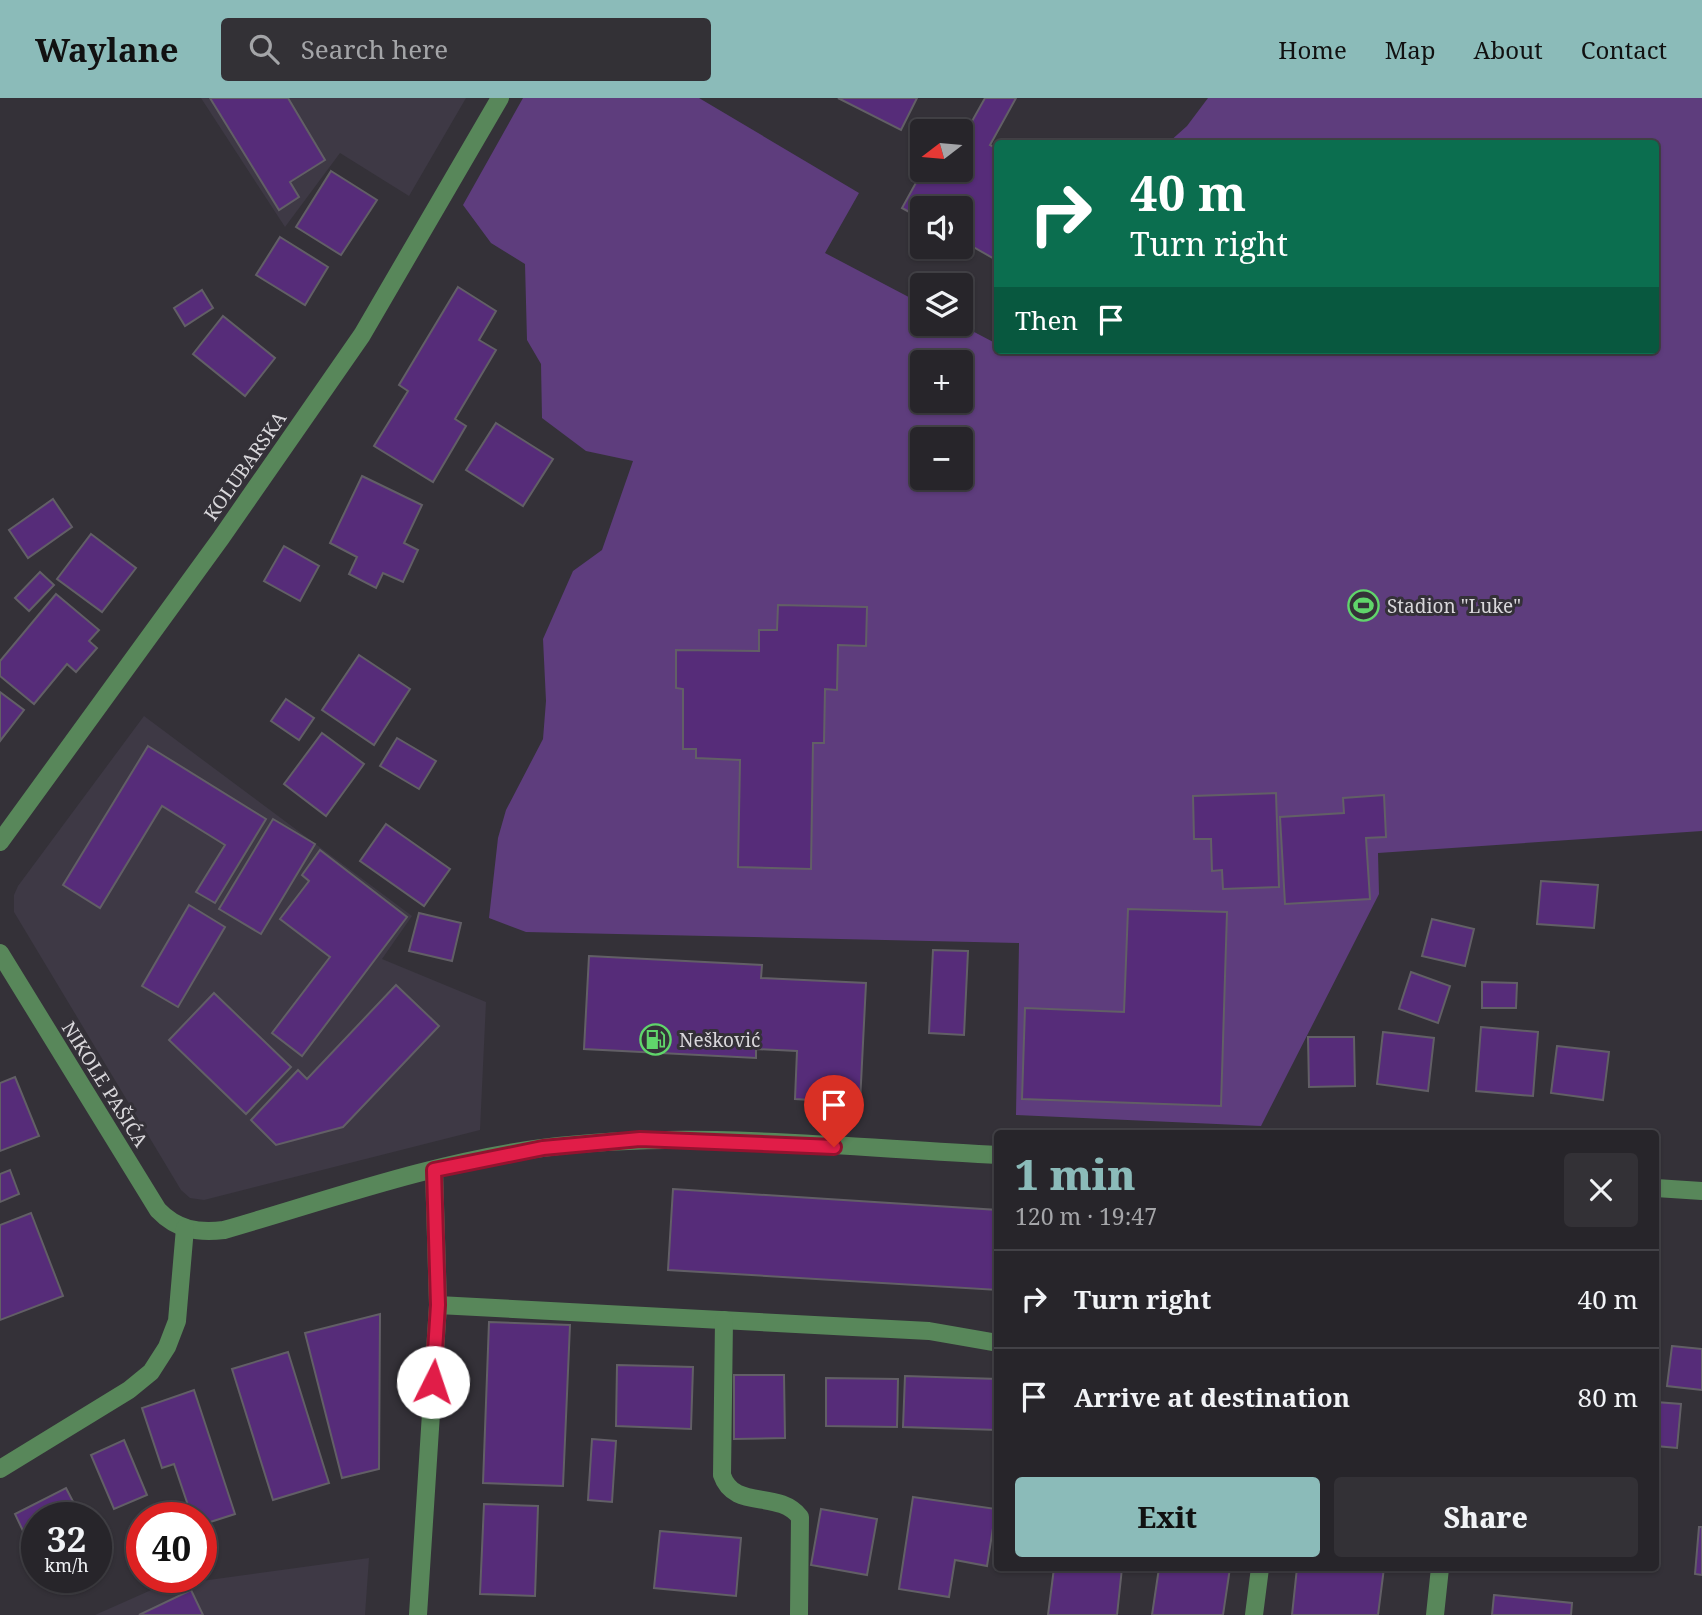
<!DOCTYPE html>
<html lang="en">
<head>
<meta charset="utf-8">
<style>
	body { margin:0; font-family:"Noto Serif",serif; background:#333136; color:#f1f3f6; height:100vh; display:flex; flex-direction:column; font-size:26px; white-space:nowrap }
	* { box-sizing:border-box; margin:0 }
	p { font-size:23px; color:#a4a5a8 }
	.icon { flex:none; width:38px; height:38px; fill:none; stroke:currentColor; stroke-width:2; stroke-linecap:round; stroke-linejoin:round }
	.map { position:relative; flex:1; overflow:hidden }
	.side { position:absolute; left:994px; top:1032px; width:665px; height:441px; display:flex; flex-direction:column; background:#27252a; border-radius:7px; box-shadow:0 2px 5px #0004,0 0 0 2px #434247 }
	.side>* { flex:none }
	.banner { position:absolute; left:994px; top:42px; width:665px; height:214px; border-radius:7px; box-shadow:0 2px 5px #0004,0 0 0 2px #434247; background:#0b6e4f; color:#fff; overflow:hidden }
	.needle { width:46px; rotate:254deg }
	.buttons { position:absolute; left:910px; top:21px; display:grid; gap:14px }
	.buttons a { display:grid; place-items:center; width:63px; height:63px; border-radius:7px; background:#27252a; box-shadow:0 2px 5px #0004,0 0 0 2px #434247; font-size:35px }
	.speed { position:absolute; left:21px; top:1404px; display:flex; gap:14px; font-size:35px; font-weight:700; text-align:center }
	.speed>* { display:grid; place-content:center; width:91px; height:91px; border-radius:50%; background:#27252a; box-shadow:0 2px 5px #0004,0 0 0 2px #434247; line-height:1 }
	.speed small { font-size:18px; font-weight:400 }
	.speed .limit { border:10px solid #d22; background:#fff; color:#111 }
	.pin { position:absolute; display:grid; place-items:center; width:60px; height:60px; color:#fff; margin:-72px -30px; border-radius:50% 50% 50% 0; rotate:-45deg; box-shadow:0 0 7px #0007 }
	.pin .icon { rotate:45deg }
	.me { position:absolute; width:77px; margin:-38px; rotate:4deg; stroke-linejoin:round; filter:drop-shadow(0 0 5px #0008) }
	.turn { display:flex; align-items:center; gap:24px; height:147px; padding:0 21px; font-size:32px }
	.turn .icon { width:91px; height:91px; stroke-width:2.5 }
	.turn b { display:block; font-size:49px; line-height:60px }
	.then { display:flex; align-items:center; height:66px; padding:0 21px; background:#0003; gap:14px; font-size:26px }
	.round { display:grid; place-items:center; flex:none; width:74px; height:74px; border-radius:7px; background:#333136 }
	.head { display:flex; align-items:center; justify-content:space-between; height:119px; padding:0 21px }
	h1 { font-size:42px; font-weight:800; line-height:52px; color:#8bbbb9 }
	.button { display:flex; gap:14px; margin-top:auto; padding:14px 21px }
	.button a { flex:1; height:80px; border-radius:7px; background:#8bbbb9; color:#111; font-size:28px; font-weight:800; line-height:80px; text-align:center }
	.button a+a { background:#333136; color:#f1f3f6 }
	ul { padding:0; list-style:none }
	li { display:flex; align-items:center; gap:21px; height:98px; padding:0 21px; border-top:2px solid #434247 }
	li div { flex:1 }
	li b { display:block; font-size:26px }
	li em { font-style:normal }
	header { display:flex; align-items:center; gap:42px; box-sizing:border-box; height:98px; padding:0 35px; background:#8bbbb9; color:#111 }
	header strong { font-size:33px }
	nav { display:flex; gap:38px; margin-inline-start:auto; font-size:24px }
	.search { width:490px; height:63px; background:#333136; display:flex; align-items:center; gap:18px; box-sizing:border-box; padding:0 24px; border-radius:7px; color:#a4a5a8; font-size:26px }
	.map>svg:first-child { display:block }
	.built { fill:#3e3945 }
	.green { fill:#5e3d7d; fill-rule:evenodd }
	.building { fill:#562c79; stroke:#625f66; stroke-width:2 }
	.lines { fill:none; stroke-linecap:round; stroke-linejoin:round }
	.minor { stroke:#58875a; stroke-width:18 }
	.route-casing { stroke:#92132f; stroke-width:18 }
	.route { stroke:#e11d48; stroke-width:12 }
	.labels { text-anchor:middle; stroke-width:6; stroke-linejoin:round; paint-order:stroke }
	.street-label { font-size:19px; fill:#d9d7db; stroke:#343138 }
	.poi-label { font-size:19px; fill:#d9d7db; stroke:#343138; text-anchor:start }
</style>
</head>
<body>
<header>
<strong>Waylane</strong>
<div class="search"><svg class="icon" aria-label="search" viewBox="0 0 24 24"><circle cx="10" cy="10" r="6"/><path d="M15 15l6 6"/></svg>Search here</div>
<nav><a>Home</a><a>Map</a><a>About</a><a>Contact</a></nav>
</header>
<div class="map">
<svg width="1702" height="1517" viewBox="0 0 1702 1517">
	<rect width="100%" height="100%" fill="#343138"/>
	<g class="built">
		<path d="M201,0H466L409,98L340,55L285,129Z"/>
		<path d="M144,618L412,818L382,861L486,904L480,1032L204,1102L190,1100L181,1092L14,814V797L18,788Z"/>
		<path d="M369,1460L365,1517H95L158,1489Z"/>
	</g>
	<path class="green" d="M523,0H699L859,95L825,155L922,206V226H959L997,246L998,252L1011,253L1656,252V46L1168,45L1187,28L1208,0H1702V733L1378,755L1379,796L1261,1028L1016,1017L1019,845L526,834L489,820L498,740L506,712L543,641L546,603L543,541L573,473L602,452L633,363L586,353L542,320L541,266L527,242L525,166L491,145L463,107ZM922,264H961V303H922ZM922,341H961V380H922Z"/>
	<g class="building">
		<path d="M210,0H288L325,62L290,84L299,99L279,112Z"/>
		<path d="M838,0H917L901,32Z"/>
		<path d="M985,0H1016L990,47L998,51V163L961,142V110H922V121L902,110L923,72H961V33H944L949,25L966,34Z"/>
		<path d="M331,73L377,102L341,157L296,129Z"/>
		<path d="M280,139L328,169L305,207L256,177Z"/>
		<path d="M458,189L496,213L479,242L496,252L455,321L466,328L433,384L374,348L408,293L399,287Z"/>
		<path d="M202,192L213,210L185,228L174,210Z"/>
		<path d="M223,218L275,260L245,298L193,256Z"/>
		<path d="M496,325L553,361L523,408L466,372Z"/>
		<path d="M362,378L422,407L404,445L418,452L403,484L383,475L376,490L349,476L357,459L330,445Z"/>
		<path d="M53,401L72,429L28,460L9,432Z"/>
		<path d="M91,436L136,470L102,514L57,481Z"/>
		<path d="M284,448L319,468L300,503L264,483Z"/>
		<path d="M40,474L54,487L29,513L15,500Z"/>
		<path d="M56,496L99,532L89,543L97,550L76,574L67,566L34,606L0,578V563Z"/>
		<path d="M778,507L867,509L866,548L838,547L837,592L825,591L824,645H813L811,771L738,769L740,662L696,660V651H683V591L676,590V552L759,553V532H777Z"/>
		<path d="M359,557L410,591L374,647L322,612Z"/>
		<path d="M0,594L24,612L0,643Z"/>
		<path d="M286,601L314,620L299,642L271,623Z"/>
		<path d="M322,635L364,666L326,718L284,686Z"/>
		<path d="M397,640L436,663L419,691L380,668Z"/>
		<path d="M148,648L266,721L215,805L196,794L225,747L162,708L100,810L63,787Z"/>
		<path d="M1276,695L1279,789L1223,791L1222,772L1212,773L1211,741H1194L1193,698Z"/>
		<path d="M1384,697L1386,739L1366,740L1370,801L1285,806L1280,719L1344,715L1343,700Z"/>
		<path d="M273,721L315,746L261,836L219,811Z"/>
		<path d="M386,726L450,771L424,808L360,763Z"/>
		<path d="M320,752L407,819L302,958L272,935L330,859L280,821L309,783L302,777Z"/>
		<path d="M1541,783L1598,787L1594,830L1537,826Z"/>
		<path d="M189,807L225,829L178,909L142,888Z"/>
		<path d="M1128,811L1227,814L1221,1008L1022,1001L1025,910L1124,914Z"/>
		<path d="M419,815L461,825L452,863L409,853Z"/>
		<path d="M1432,821L1474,831L1465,868L1422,858Z"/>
		<path d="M933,852L968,853L964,937L929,935Z"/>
		<path d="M589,858L762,867L761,880L866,885L860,1005L795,1001L797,953L756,951V960L584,951Z"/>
		<path d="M1411,874L1450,888L1438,925L1399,911Z"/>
		<path d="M1482,884L1517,885L1516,910H1482Z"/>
		<path d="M396,887L439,928L343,1029L276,1047L251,1022L298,972L307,981Z"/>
		<path d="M214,895L291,969L246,1016L169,942Z"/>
		<path d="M1481,929L1538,934L1533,998L1476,993Z"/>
		<path d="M1383,934L1434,940L1428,993L1377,986Z"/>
		<path d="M1308,939H1354L1355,988L1309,989Z"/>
		<path d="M1557,948L1609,954L1603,1002L1551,995Z"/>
		<path d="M15,979L39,1038L0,1053V985Z"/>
		<path d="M10,1072L19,1096L0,1104V1076Z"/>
		<path d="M673,1091L998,1112V1192L668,1172Z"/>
		<path d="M31,1115L63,1198L0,1222V1127Z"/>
		<path d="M380,1216L379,1371L342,1380L305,1235Z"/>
		<path d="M489,1224L570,1227L563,1388L483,1385Z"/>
		<path d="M1672,1248L1702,1251V1292L1667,1288Z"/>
		<path d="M288,1254L329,1385L273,1402L232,1271Z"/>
		<path d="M617,1267L693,1269L691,1331L616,1328Z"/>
		<path d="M734,1277H784L785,1340L734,1341Z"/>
		<path d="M905,1278L998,1281V1332L903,1329Z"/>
		<path d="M826,1280L898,1281L897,1329L826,1328Z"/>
		<path d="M194,1292L235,1416L201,1427V1419H192L174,1366L162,1370L142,1310Z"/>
		<path d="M1656,1304L1681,1306L1677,1350L1656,1348Z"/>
		<path d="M592,1341L616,1343L612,1404L588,1402Z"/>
		<path d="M124,1342L147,1397L114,1411L91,1357Z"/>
		<path d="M1656,1360L1659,1361L1656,1393Z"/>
		<path d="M66,1390L81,1419H37V1452L33,1454L15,1416Z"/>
		<path d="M913,1399L996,1411L987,1468L955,1462L949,1499L899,1491Z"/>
		<path d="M484,1406L538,1408L535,1498L480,1496Z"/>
		<path d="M821,1411L877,1421L867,1477L811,1467Z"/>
		<path d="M1699,1429H1702V1477L1695,1476Z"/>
		<path d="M660,1433L741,1440L736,1498L654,1490Z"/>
		<path d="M1054,1470H1122L1117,1517H1048Z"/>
		<path d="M1159,1470H1230L1223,1517H1152Z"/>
		<path d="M1297,1470H1384L1378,1517H1292Z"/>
		<path d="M191,1492L203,1517H139Z"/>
		<path d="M1494,1497L1572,1505L1571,1517H1492Z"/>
	</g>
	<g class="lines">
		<g class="minor">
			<path d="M0,744L221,440L362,237L500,0"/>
			<path d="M0,855L158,1112C177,1132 198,1135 224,1132C328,1102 434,1064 542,1050C690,1031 849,1050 998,1057"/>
			<path d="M1656,1090L1702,1093"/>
			<path d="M438,1207L929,1233L998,1245"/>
			<path d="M724,1222L722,1377C734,1413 778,1391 800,1419L799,1517"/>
			<path d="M0,1371L129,1292L151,1274L167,1249L177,1223L185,1130"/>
			<path d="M418,1517L438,1207L434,1072"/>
			<path d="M1254,1517L1260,1470"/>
			<path d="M1435,1517L1440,1470"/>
		</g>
	</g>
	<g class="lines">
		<defs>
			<path id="route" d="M433,1284L438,1207L434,1072L543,1050L640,1041L834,1049"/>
		</defs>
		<use href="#route" class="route-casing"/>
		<use href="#route" class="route"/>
	</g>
	<defs>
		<symbol id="stadium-ring" viewBox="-11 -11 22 22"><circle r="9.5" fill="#343138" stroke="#60d56b" stroke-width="1.5"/><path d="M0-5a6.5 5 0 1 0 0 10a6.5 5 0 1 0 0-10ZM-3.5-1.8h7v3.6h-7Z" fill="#60d56b"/></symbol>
		<symbol id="fuel-ring" viewBox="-11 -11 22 22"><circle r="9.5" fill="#343138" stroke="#60d56b" stroke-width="1.5"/><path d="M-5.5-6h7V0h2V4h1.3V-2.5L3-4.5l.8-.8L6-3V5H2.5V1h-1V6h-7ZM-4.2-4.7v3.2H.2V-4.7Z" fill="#60d56b"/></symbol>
	</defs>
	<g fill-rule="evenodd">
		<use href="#stadium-ring" x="1346" y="490" width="35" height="35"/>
		<use href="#fuel-ring" x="638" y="924" width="35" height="35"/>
	</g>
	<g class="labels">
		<g class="street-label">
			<text transform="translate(245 368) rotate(-55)" y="7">KOLUBARSKA</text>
			<text transform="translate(105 986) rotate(58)" y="7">NIKOLE PAŠIĆA</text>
		</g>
		<g class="poi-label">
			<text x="1387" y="515">Stadion "Luke"</text>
			<text x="679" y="949">Nešković</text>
		</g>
	</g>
</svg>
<div class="buttons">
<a><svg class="needle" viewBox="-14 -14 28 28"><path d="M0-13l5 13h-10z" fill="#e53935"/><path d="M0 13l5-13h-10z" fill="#a4a5a8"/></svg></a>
<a><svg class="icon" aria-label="sound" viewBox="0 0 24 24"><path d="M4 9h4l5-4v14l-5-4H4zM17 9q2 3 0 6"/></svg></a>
<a><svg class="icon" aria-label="layers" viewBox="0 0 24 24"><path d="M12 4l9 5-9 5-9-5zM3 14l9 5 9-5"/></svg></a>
<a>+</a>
<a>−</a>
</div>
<div class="speed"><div>32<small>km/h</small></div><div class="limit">40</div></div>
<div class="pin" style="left:834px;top:1049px;background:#d93025"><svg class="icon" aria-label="arrive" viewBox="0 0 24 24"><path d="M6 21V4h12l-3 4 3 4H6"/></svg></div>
<svg class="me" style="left:433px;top:1284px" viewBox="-20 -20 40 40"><circle r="19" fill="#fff"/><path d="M0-13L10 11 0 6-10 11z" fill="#e11d48"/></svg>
<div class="banner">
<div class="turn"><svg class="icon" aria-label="right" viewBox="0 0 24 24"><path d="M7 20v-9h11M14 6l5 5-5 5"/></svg><div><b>40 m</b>Turn right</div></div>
<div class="then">Then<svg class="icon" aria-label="arrive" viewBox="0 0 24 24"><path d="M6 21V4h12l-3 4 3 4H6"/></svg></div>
</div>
<section class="side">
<div class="head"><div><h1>1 min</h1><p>120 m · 19:47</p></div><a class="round"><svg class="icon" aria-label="close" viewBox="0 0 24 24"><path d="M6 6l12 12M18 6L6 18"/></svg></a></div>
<ul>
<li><svg class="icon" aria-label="right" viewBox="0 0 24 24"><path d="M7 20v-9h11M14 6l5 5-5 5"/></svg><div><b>Turn right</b></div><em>40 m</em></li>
<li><svg class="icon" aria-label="arrive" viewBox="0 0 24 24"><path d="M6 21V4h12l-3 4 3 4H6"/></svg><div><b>Arrive at destination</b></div><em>80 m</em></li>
</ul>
<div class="button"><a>Exit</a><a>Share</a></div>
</section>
</div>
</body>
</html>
